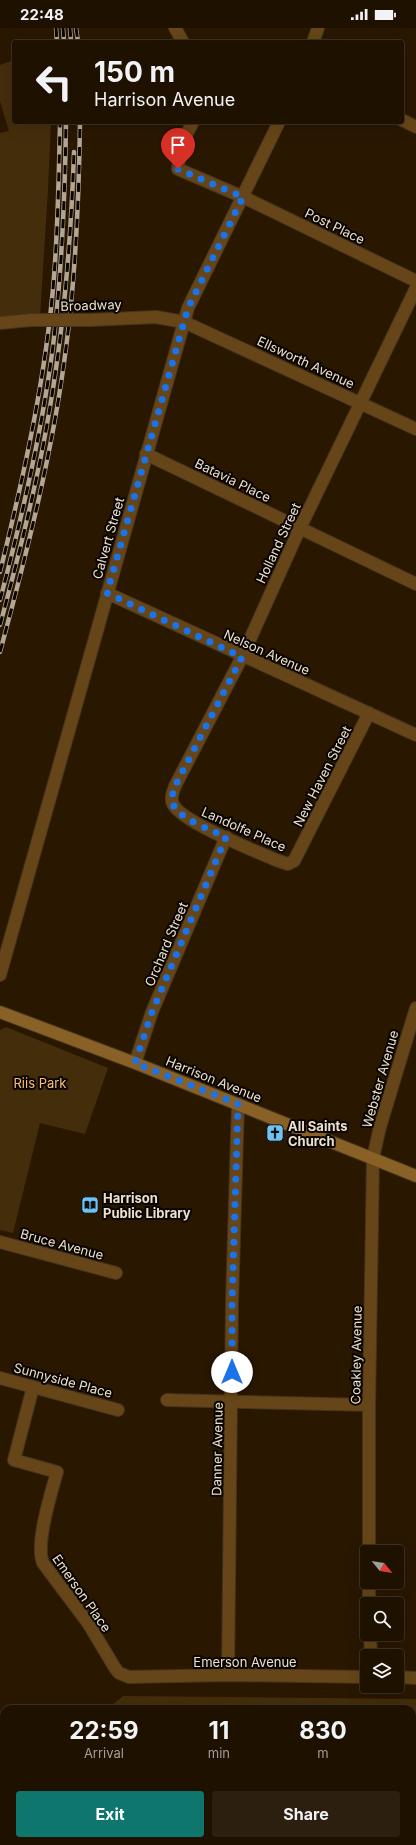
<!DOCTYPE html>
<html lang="en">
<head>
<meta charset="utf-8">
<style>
	body { margin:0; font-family:Inter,sans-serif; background:#2c1f0f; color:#f1f3f6; height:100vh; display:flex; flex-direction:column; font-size:15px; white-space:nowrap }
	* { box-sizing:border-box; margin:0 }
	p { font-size:13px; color:#a19d99 }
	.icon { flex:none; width:22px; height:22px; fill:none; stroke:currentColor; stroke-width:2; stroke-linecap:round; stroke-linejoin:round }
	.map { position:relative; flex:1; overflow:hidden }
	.side { position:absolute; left:0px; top:1677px; width:416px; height:140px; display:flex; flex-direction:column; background:#1f1100; border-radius:12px 12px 0 0; box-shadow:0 4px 16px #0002,0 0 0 1px #3c3122 }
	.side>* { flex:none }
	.top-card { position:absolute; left:12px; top:12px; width:392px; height:84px; border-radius:4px; box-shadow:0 4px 16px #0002,0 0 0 1px #3c3122; background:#1f1100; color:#f1f3f6; overflow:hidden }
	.needle { width:26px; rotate:120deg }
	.controls { position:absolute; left:360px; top:1517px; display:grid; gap:8px }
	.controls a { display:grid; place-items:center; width:44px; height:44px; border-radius:4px; background:#1f1100; box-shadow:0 4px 16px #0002,0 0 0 1px #3c3122; font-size:20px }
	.pin { position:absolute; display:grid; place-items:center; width:34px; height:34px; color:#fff; margin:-41px -17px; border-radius:50% 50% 50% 0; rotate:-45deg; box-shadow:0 0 4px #0007 }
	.pin .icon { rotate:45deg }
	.me { position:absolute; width:44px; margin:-22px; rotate:0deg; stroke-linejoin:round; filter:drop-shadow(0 0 3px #0008) }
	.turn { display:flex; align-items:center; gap:14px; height:84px; padding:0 16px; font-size:18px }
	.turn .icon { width:52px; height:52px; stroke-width:2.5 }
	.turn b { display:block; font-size:28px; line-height:34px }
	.eta { display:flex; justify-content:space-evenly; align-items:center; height:68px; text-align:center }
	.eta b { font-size:24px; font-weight:700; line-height:28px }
	.cta { display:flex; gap:8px; margin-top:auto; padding:8px 16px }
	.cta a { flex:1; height:46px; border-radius:4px; background:#0f766e; color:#fff; font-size:16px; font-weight:700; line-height:46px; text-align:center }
	.cta a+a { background:#2c1f0f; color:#f1f3f6 }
	.status { display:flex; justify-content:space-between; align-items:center; height:28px; padding:0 20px; background:#1f1100; direction:ltr }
	.status svg { height:11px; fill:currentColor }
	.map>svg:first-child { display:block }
	.green { fill:#442d0b }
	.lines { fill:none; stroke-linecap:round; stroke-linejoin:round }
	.street-casing { stroke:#44331d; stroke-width:14 }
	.secondary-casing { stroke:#44331d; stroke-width:14 }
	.street { stroke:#664618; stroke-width:12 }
	.secondary { stroke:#896026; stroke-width:12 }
	.rail-casing { stroke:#b3a694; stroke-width:4.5 }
	.rail { stroke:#0b0500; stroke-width:3; stroke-dasharray:9; stroke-linecap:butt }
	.street-bridge-casing { stroke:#44331d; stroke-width:14; stroke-linecap:butt }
	.street-bridge { stroke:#664618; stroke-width:12 }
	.route { stroke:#1a73e8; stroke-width:7; stroke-dasharray:0 12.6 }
	.labels { text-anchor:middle; stroke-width:4; stroke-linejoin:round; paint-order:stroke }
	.street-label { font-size:13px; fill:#ece0d0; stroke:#0b0500 }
	.park-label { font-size:13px; fill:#f8c17a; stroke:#0b0500 }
	.poi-label { font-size:13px; font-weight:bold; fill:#ece0d0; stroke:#0b0500; text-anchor:start }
</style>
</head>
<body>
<div class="status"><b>22:48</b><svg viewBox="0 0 49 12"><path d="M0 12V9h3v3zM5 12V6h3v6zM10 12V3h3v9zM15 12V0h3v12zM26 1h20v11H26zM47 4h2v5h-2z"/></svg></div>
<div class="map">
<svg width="416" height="1817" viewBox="0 0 416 1817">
	<rect width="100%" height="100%" fill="#291700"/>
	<g class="green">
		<path d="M14,32V94H51L48,162L40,289L0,292V105L9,103L0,73V37Z"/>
		<path d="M6,999L108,1040L85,1106L40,1095L13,1205L0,1202V1002Z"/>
		<path d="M123,1668L416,1671V1733H412V1681H107Z"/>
		<path d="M0,1724L4,1726V1813H87L89,1817H0Z"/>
		<path d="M109,1813H273L269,1817H111Z"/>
	</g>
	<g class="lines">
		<defs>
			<g id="street">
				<path d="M175,0L183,14"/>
				<path d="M313,14L318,0"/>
				<path d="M402,92L416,99"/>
				<path d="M193,94L180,119L178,141L243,169L416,253"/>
				<path d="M90,292L156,289L184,294L416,401"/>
				<path d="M0,295L31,292"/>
				<path d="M146,426L416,556"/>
				<path d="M107,565L416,707"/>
				<path d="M369,685L294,833L288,836L276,832C255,823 180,793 173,776C170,770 173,764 175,758L242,629L300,500L416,260"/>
				<path d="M0,947L188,280L279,94"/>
				<path d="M135,1035L152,984L226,809"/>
				<path d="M0,1214L116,1245"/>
				<path d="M0,1350L118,1382"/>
				<path d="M33,1359L14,1432L57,1444C51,1465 35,1516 43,1535L88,1595L115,1640L119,1645L129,1649L228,1647L367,1649"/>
				<path d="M167,1372L369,1377"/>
				<path d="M369,1524V1377L373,1130L380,1099L416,980"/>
				<path d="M369,1554V1576"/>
				<path d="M370,1606L371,1628"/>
				<path d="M228,1647L232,1275L238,1076"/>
				<path d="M397,1649L416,1650"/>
				<path d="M0,1712L4,1714"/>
				<path d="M93,1813L96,1817"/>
			</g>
			<path id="secondary" d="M0,984L135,1035L416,1148"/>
		</defs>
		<use href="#street" class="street-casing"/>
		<use href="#secondary" class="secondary-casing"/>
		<use href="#street" class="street"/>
		<use href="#secondary" class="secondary"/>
		<defs>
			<g id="rail">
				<path d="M56,0L57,14"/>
				<path d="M63,0L64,14"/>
				<path d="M70,0L71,14"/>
				<path d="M76,0L78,14"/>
				<path d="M0,544C24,447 46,349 54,249C58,197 59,146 60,94"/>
				<path d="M0,572C22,489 42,404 53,318C62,243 65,169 66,94"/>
				<path d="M0,597C19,527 37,457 49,385C64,299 71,212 74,124"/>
				<path d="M0,624C27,524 53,423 66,320C76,245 79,170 80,94"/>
			</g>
		</defs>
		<use href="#rail" class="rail-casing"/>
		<use href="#rail" class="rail"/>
		<defs>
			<path id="street-bridge" d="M31,292H90"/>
		</defs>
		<use href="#street-bridge" class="street-bridge-casing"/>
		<use href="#street-bridge" class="street-bridge"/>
	</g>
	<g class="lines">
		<path class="route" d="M178,141L243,169L188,280L107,565L242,629L175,758C174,763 171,769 172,773C175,790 212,802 226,809L152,984L135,1035L238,1076L232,1275V1344"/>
	</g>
	<defs>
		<symbol id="church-square" viewBox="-11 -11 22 22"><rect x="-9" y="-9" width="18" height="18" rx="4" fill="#6fc2f4" stroke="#0b0500"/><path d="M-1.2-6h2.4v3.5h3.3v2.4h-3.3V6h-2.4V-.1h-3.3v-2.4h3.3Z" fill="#111"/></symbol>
		<symbol id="library-square" viewBox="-11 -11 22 22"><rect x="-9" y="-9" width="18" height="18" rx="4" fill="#6fc2f4" stroke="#0b0500"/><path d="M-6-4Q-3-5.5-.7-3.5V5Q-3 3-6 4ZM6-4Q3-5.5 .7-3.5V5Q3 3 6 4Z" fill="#111"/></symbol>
	</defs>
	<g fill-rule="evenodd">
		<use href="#church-square" x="265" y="1095" width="20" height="20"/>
		<use href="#library-square" x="80" y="1167" width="20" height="20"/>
	</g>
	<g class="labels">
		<g class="street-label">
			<text transform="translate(335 198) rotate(26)" y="5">Post Place</text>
			<text transform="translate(91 277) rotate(-2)" y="5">Broadway</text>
			<text transform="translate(306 334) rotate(25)" y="5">Ellsworth Avenue</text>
			<text transform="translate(233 452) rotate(26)" y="5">Batavia Place</text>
			<text transform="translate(108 510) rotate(-74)" y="5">Calvert Street</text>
			<text transform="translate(278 515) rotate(-65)" y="5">Holland Street</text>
			<text transform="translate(267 624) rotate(24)" y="5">Nelson Avenue</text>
			<text transform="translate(322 748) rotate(-63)" y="5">New Haven Street</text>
			<text transform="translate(244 801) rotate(24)" y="5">Landolfe Place</text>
			<text transform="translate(166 916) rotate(-67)" y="5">Orchard Street</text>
			<text transform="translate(214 1051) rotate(22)" y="5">Harrison Avenue</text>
			<text transform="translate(380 1051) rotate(-74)" y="5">Webster Avenue</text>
			<text transform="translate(62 1216) rotate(15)" y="5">Bruce Avenue</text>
			<text transform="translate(356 1327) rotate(-89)" y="5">Coakley Avenue</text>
			<text transform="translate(63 1352) rotate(15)" y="5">Sunnyside Place</text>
			<text transform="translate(217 1421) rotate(-89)" y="5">Danner Avenue</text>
			<text transform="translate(82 1565) rotate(55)" y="5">Emerson Place</text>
			<text x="245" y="1639">Emerson Avenue</text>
		</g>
		<g class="park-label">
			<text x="40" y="1060">Riis Park</text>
		</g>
		<g class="poi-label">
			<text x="288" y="1103">All Saints<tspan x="288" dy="15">Church</tspan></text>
			<text x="103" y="1175">Harrison<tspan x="103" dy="15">Public Library</tspan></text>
		</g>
	</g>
</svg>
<div class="controls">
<a><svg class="needle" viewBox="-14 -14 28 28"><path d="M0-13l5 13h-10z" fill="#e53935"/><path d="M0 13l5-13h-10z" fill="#a19d99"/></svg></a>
<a><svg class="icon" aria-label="search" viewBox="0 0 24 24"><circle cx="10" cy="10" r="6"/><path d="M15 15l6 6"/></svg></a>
<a><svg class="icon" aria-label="layers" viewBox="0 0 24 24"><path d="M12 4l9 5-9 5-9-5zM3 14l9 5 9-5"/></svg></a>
</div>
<div class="pin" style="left:178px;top:141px;background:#d93025"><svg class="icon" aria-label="arrive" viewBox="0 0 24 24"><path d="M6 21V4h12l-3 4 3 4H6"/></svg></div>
<svg class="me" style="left:232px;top:1344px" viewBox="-20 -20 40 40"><circle r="19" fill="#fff"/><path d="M0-13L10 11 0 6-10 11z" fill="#1a73e8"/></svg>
<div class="top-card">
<div class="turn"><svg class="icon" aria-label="left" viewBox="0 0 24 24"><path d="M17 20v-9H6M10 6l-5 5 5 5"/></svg><div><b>150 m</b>Harrison Avenue</div></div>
</div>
<section class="side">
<div class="eta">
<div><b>22:59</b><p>Arrival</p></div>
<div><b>11</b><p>min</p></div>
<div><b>830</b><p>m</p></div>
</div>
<div class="cta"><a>Exit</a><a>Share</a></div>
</section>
</div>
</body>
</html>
